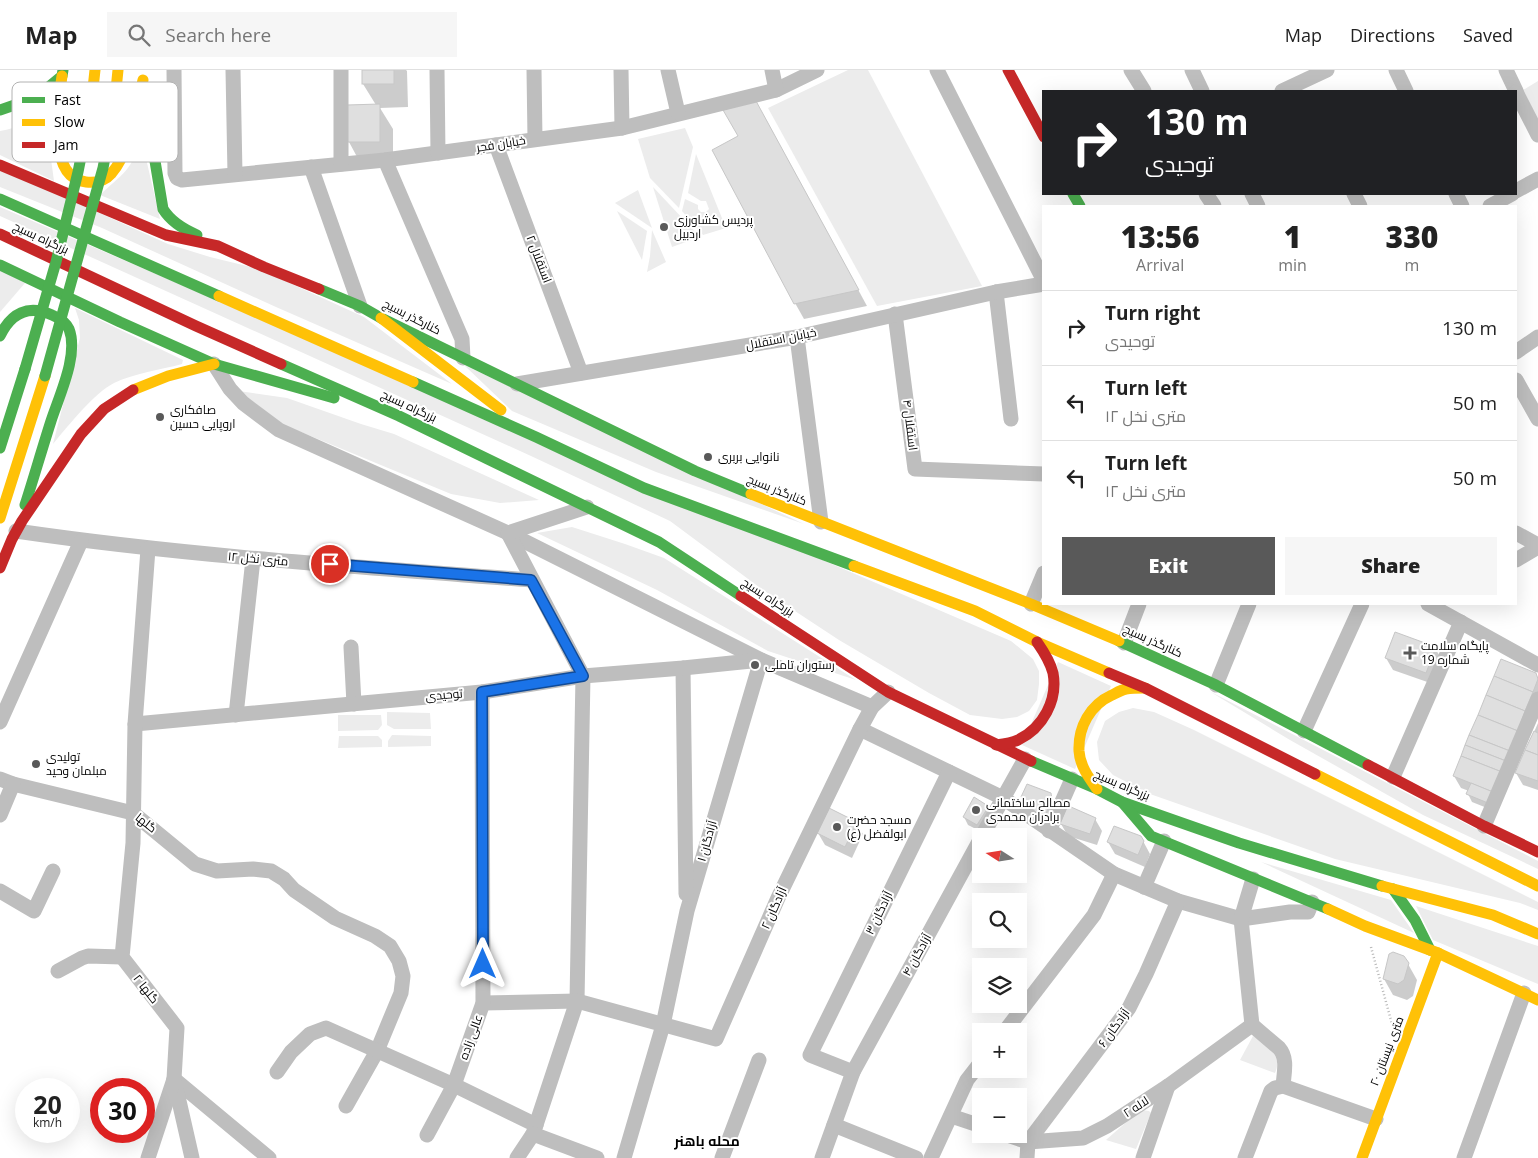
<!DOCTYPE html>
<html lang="en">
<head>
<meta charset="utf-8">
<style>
	body { margin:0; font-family:"Open Sans",Cairo,sans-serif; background:#f6f6f6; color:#222; height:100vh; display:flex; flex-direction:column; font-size:19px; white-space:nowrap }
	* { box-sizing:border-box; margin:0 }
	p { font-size:16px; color:#767676 }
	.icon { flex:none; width:28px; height:28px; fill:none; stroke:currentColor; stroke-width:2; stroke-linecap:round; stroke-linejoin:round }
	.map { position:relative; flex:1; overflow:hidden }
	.details { position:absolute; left:1042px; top:135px; width:475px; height:400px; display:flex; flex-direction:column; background:#fff; border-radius:0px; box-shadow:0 5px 20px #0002 }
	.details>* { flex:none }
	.banner { position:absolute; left:1042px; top:20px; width:475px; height:105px; border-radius:0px; box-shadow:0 5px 20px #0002; background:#202124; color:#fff; overflow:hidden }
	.needle { width:32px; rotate:282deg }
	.controls { position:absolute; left:972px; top:758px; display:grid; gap:10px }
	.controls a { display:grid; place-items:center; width:55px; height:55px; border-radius:0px; background:#fff; box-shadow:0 5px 20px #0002; font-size:25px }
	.speed { position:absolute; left:15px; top:1008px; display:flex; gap:10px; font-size:25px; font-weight:700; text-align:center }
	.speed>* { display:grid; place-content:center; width:65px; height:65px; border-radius:50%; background:#fff; box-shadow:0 5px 20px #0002; line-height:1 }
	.speed small { font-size:12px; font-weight:400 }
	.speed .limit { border:8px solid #d22; background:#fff; color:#111 }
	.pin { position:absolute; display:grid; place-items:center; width:42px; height:42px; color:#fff; margin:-21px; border:2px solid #fff; border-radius:50%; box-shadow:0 1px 5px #0007 }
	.me { position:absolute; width:55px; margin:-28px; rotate:0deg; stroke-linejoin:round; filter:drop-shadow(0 0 4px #0008) }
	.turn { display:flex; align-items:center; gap:18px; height:105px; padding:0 20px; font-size:22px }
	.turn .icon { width:65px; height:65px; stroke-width:2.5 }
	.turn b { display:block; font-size:35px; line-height:42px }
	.eta { display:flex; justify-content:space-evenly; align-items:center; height:85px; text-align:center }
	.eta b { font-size:30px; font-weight:800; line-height:35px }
	.primary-button { display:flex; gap:10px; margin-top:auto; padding:10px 20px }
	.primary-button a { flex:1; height:58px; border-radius:0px; background:#595959; color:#fff; font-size:20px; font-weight:800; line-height:58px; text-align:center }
	.primary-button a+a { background:#f6f6f6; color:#222 }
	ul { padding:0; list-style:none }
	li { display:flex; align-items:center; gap:15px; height:75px; padding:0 20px; border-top:1px solid #e0e0e0 }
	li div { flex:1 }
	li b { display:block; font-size:19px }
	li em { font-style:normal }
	header { display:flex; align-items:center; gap:30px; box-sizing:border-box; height:70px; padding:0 25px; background:#fff; border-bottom:1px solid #e0e0e0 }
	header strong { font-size:24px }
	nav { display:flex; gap:28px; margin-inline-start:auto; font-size:18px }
	.search { width:350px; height:45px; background:#f6f6f6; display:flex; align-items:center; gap:12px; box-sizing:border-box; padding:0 18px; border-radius:0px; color:#767676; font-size:19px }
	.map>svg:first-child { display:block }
	.green { fill:#ececec }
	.shadow { fill:#0003 }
	.building { fill:#dfdfdf; stroke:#c7c7c7 }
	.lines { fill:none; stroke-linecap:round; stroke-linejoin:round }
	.path { stroke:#b9b9b9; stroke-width:2.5; stroke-dasharray:1 2.5; stroke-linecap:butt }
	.street { stroke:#bebebe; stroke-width:15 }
	.fast { stroke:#4caf50; stroke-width:11 }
	.slow { stroke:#ffc107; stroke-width:11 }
	.jam { stroke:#c62828; stroke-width:11 }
	.fast-bridge { stroke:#4caf50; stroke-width:11 }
	.route-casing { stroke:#114b97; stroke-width:12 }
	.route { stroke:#1a73e8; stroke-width:9 }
	.poi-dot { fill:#595959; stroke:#fff; stroke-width:2 }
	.labels { text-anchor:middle; stroke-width:4; stroke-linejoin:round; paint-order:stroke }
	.street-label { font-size:12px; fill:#000; stroke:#fff }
	.poi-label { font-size:12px; fill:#000; stroke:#fff; text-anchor:start }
	.neighbourhood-label { font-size:14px; font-weight:bold; fill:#000; stroke:#fff }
	.key { fill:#fff; stroke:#b2b2b2; stroke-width:1 }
	.key-label { font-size:14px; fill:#000 }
</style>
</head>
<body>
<header>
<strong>Map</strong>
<div class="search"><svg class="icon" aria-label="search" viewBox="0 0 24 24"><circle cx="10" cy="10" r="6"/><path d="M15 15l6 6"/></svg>Search here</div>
<nav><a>Map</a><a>Directions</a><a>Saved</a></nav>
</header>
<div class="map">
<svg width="1538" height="1088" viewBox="0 0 1538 1088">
	<rect width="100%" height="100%" fill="#fff"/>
	<g class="green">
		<path d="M848,0H868L982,216L877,236L768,38Z"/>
		<path d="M1538,11V50L1523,20Z"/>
		<path d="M48,42L51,89L54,111L0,85V61C18,58 32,51 48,42Z"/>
		<path d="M685,58L693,77L679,138L650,108L638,69Z"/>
		<path d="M141,67L160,149L100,125C121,104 134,101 139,68Z"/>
		<path d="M696,84L726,158L703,165L682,141L685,129L698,135V139L701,142H706L709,139L706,131H701L688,123Z"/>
		<path d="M0,98L168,174L210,187L259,199L364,247L452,314L276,237L102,158L0,117Z"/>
		<path d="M653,117L700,167L672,177Z"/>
		<path d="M638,120L652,158L615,133Z"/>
		<path d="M0,137L1011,571L1033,589L1039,601V614L1037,630L1029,641L1017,647L1002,649L970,645L929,623L839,570L763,520L670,451L531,386L0,146Z"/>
		<path d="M617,141L647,161L642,190Z"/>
		<path d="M652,160L666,192L647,202L650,186Z"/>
		<path d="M0,200L25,213L0,242Z"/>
		<path d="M75,238L183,290L182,294C160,300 135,303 114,313C94,323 68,356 53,374L80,268L79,250Z"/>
		<path d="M464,295L804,454L656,402L512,341Z"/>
		<path d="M239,321L287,328L361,354L394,364L539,430L500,433L451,424L284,355Z"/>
		<path d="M572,457L625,474L664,488L856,610L768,581L657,520L537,463Z"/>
		<path d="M1058,592L1111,616L1075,699L1022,675Z"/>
		<path d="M1209,621L1538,791V799L1423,745L1290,670Z"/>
		<path d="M1133,638L1154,642L1194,660L1538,832V840L1520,833L1335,789L1150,724L1113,705L1099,690L1097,672L1105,651L1119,642Z"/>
		<path d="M387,642L430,643L431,659H394L387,655Z"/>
		<path d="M338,645H381L382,655L378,660L338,661Z"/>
		<path d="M392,665L431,666V676L388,677V671Z"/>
		<path d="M339,666H378L382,670V677L338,678Z"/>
		<path d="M1261,792L1391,830L1414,863Z"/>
		<path d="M1416,836L1538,876V914L1433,870Z"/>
		<path d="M1253,966C1267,974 1283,985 1275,1003L1240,990Z"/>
		<path d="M1142,1040L1149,1041L1151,1043L1136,1079L1106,1070L1139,1041Z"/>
	</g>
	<g class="shadow">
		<path d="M363,0H406L407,1L408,37L380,38L393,59V95L362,96L349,72L376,35L363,14Z"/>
		<path d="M765,48L867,236L804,249L795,233Z"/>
		<path d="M1435,578L1442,590L1433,614L1393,600L1386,588Z"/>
		<path d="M1536,604L1538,608V626L1492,740L1472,732L1468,724L1469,721L1461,718L1454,706Z"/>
		<path d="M1538,653V720L1523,715L1516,703Z"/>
		<path d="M1050,724L1057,737L1052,758L1030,739L1023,727Z"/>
		<path d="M984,735L989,744L982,762L968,755L964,747Z"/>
		<path d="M1095,749L1102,761L1097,775L1068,766L1061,754Z"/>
		<path d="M856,753L863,764L852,788L825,775L818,763Z"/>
		<path d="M1143,771L1150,784L1145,797L1115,784L1108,772Z"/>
		<path d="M1408,894L1417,910L1413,926L1407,930L1393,925L1384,909Z"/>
	</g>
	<g class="building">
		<rect x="362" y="0" width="32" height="14"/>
		<path d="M756,31L859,220L794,234L712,80L738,66L723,40Z"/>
		<path d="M380,34V72H347V35Z"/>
		<path d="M1395,562L1436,577L1426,603L1385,588Z"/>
		<path d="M1501,589L1536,603L1538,609L1533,622L1494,606Z"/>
		<path d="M1494,606L1533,622L1525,641L1486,625Z"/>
		<path d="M1486,625L1525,641L1518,661L1478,645Z"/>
		<path d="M1478,645L1518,661L1510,681L1469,665Z"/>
		<path d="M1534,661L1538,663V685L1525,680Z"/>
		<path d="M1469,665L1510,681L1506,691L1465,675Z"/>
		<path d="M1465,675L1506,691L1502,702L1461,686Z"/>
		<path d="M1525,680L1538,685V711L1515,703Z"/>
		<path d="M1461,686L1502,702L1493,722L1453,706Z"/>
		<path d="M1471,713L1493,722L1488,733L1466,724Z"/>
		<path d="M1027,714L1051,723L1052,729L1045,746L1040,747L1021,727Z"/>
		<path d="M974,727L985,734L987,739L977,755L963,747Z"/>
		<path d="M1071,737L1096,748L1090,764L1060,754L1066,739Z"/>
		<path d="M829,738L857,752L845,777L817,763Z"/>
		<path d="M1114,756L1141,766L1144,771L1138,785L1107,772Z"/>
		<path d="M1393,882L1404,886L1409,893L1404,910L1398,914L1383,909L1389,884Z"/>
	</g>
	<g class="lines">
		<path class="path" d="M1371,877L1392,954"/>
		<g class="street">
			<path d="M174,0L175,103L177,108L182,110L385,90L622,58L776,20L817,0"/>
			<path d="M233,0L235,104"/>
			<path d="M437,0L438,83"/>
			<path d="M534,0L535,69"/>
			<path d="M621,0L622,58"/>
			<path d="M668,0L678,43"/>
			<path d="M772,0L776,20"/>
			<path d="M937,0L1044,211"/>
			<path d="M1131,0L1144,21"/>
			<path d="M1192,0L1202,21"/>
			<path d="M1396,0L1406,21"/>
			<path d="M1506,0L1516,21"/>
			<path d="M1282,21L1327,0"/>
			<path d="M1516,22L1538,65"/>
			<path d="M496,75L581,303"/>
			<path d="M385,90L462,269L463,288"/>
			<path d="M341,94V0"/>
			<path d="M311,97L360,236"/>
			<path d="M1516,121L1538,109"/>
			<path d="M1206,124L1214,136"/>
			<path d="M1252,124L1258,136"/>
			<path d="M1354,124L1360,136"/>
			<path d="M1456,124L1462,136"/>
			<path d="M1490,136L1512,124"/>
			<path d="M996,222L1011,349"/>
			<path d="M895,244L915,399L1044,404"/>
			<path d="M797,267L821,452"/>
			<path d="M1516,282L1538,267"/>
			<path d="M214,294L230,319L243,333L279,360L508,463L761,590L687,841L663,955L624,1088"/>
			<path d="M1516,310L1538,349"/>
			<path d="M517,314L797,267L996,222L1044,214"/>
			<path d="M16,461C187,486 359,497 531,510"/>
			<path d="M508,463L583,606L577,931L533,1064L517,1088"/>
			<path d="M508,463L587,437"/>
			<path d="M1516,463L1538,475"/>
			<path d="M1516,490L1538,477"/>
			<path d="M1031,534L1044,503"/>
			<path d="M1428,534L1538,595"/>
			<path d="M1124,573L1139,534"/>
			<path d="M351,577L354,634"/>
			<path d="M683,598L686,824"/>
			<path d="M1216,615L1249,534"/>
			<path d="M872,637L860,659L1003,728L1114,804L1178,831L1241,849L1290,842H1308L1312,832"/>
			<path d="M236,645L253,489"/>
			<path d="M0,652L81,471"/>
			<path d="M135,654L482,622L583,606L683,598L761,590L872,637L888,622"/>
			<path d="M1304,661L1362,534"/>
			<path d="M1393,707L1461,552"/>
			<path d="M0,709L13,714L133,743L195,794L217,801L253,799L271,801L284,809L294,820L335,848L375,866L390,876L399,891L403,906L401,923L377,981L346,1036"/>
			<path d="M0,745L13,714"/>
			<path d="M1484,756L1538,629"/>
			<path d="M1049,761L1072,709"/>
			<path d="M982,766L1025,689"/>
			<path d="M1144,817L1164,771"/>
			<path d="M0,821L34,841L53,801"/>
			<path d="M58,901L82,888L88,886L122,887"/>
			<path d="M483,933L577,931L716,969L778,828L860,659"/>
			<path d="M1252,955L1241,849L1253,809"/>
			<path d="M1005,961L1094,845L1114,804"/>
			<path d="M277,1002L291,982L310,964L326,958L454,1015L536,1055"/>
			<path d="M853,1002L810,985L949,702"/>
			<path d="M174,1009L269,1088"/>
			<path d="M174,1009L192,1088"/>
			<path d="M1283,1016L1376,1049"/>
			<path d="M951,1046L981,1056"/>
			<path d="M834,1055L916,1088"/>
			<path d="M533,1064L597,1088"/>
			<path d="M1004,1064L1028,1072L1083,1068L1107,1056L1168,1016L1252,955"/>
			<path d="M427,1065L454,1015L483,933L482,622"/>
			<path d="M148,1088L174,1009L177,958L122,887L133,773L135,654L148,479"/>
			<path d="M722,1088L759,990"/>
			<path d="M822,1088L853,1002L981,768"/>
			<path d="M931,1088L967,1010L981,992"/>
			<path d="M1027,1088L1028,1072L1129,938L1146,904L1178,831"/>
			<path d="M1143,1088L1168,1016"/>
			<path d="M1245,1088L1271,1021L1275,1018L1283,1016C1284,1003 1288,988 1279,978L1252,955"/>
			<path d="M1464,1088L1524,923"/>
		</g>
		<g class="fast">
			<path d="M144,25L163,139C171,152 183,159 197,165"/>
			<path d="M0,40L29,30L45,20L62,6L63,0"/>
			<path d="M1073,124L1080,136"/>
			<path d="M0,129L219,226"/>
			<path d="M0,195L120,252L214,294L334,328"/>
			<path d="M319,219L360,236L381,248L695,401L751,424"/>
			<path d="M0,266C11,243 28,234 52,245C59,248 66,252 69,259C79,285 59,326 51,351C42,379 34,407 25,435"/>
			<path d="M281,294L399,346L659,472L741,526"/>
			<path d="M413,312L536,367L644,418L854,496"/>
			<path d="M0,378L25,299"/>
			<path d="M1119,571L1216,615L1368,695"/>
			<path d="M1031,691L1097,719L1122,732L1239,773L1382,816"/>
			<path d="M1122,732L1151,766L1328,839"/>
			<path d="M1393,819L1415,850L1430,880"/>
		</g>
		<g class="slow">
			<path d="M62,6C58,32 46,108 86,112C95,113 105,111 111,104C130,83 137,37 143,10"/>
			<path d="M91,37L95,0"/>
			<path d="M114,40L118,0"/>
			<path d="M219,226L413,312"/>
			<path d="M381,248L501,340"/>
			<path d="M133,320L168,306L214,294"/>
			<path d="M751,424L1031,534L1119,571"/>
			<path d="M0,448L45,306"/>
			<path d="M854,496L975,541L1037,572L1109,603"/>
			<path d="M1315,704L1538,816"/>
			<path d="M1097,719C1089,708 1080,696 1079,681C1078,657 1090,635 1112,625C1116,623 1121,620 1126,619C1132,618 1139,618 1145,618"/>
			<path d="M1382,816L1493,845L1538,864"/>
			<path d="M1328,839L1365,856L1438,883L1538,930"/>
			<path d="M1362,1088L1438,883"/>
		</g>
		<g class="jam">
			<path d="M1008,0L1044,67"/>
			<path d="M0,95L166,165L218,176L264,197L319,219"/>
			<path d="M0,164L196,256L281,294"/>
			<path d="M0,498L12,469L22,451L81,364L104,339L133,320"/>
			<path d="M741,526L888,622L1031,691"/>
			<path d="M1109,603L1145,618L1315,704"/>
			<path d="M996,675C1004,674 1012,673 1018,670C1043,658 1058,630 1053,603C1050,591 1044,582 1037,572"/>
			<path d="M1368,695L1484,756L1538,782"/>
		</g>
		<g class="fast-bridge">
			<path d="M25,299L56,192L78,102L91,37"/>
			<path d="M45,306L103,98L114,40"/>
		</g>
	</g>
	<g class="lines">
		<defs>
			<path id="route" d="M330,494L531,510L583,606L482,622L483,894"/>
		</defs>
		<use href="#route" class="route-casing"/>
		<use href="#route" class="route"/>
	</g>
	<g class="poi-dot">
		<circle cx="664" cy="157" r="5"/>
		<circle cx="160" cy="347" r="5"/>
		<circle cx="708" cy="387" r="5"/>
		<path d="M1407.5 575.5h5v5h5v5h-5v5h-5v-5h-5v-5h5z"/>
		<circle cx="755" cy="595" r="5"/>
		<circle cx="36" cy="694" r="5"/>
		<circle cx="976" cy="740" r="5"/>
		<circle cx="837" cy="757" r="5"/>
	</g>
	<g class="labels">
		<g class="street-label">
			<text transform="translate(501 74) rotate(-9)" y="4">خیابان فجر</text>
			<text transform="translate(41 168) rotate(25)" y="4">بزرگراه بسیج</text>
			<text transform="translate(539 189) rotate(69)" y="4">استقلال ۲</text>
			<text transform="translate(412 247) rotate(27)" y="4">کنارگذر بسیج</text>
			<text transform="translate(781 269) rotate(-11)" y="4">خیابان استقلال</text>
			<text transform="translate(409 336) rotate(25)" y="4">بزرگراه بسیج</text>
			<text transform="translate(910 355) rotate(83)" y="4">استقلال ۴</text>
			<text transform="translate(777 420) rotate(22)" y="4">کنارگذر بسیج</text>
			<text transform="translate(258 489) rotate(5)" y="4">۱۲ متری نخل</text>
			<text transform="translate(768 527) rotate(33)" y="4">بزرگراه بسیج</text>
			<text transform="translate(1153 571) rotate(24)" y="4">کنارگذر بسیج</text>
			<text transform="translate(444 625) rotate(-5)" y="4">توحیدی</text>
			<text transform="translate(1122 715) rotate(23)" y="4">بزرگراه بسیج</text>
			<text transform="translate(146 753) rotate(38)" y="4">گلها</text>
			<text transform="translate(707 771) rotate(-74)" y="4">آزادگان ۱</text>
			<text transform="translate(774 838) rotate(-66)" y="4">آزادگان ۲</text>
			<text transform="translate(879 843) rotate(-64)" y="4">آزادگان ۳</text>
			<text transform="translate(917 885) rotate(-61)" y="4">آزادگان ۴</text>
			<text transform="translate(146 919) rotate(52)" y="4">گلها ۲</text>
			<text transform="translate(1114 958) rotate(-54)" y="4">آزادگان ۶</text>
			<text transform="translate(471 967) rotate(-70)" y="4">عالی زاده</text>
			<text transform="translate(1387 981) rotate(-69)" y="4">۲۰ متری نیستان</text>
			<text transform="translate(1136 1037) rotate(-33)" y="4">لاله ۲</text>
		</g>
		<g class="poi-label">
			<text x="674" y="154">پردیس کشاورزی<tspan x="674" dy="14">اردبیل</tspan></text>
			<text x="170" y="344">صافکاری<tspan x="170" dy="14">اروپایی حسین</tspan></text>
			<text x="718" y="391">نانوایی بربری</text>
			<text x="1421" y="580">پایگاه سلامت<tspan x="1421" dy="14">شماره 19</tspan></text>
			<text x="765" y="599">رستوران تاملی</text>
			<text x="46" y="691">تولیدی<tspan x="46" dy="14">مبلمان وحید</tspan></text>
			<text x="986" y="737">مصالح ساختمانی<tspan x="986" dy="14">برادران محمدی</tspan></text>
			<text x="847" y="754">مسجد حضرت<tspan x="847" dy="14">ابولفضل (ع)</tspan></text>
		</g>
		<g class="neighbourhood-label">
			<text x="707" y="1076">محله باهنر</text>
		</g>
	</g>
	<rect x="12" y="12" width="166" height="80" rx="8" class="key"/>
	<rect x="22" y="27" width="23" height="6" fill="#4caf50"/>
	<rect x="22" y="49" width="23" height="7" fill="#ffc107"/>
	<rect x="22" y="72" width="23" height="6" fill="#c62828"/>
	<g class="key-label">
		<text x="54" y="35">Fast</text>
		<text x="54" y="57">Slow</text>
		<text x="54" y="80">Jam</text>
	</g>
</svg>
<div class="controls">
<a><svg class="needle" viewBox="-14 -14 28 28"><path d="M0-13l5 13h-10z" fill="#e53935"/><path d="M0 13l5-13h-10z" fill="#767676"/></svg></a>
<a><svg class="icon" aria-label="search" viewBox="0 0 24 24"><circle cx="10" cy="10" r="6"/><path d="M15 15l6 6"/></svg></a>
<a><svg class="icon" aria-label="layers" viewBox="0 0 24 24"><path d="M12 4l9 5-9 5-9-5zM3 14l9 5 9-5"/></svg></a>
<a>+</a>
<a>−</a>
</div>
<div class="speed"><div>20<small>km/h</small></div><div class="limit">30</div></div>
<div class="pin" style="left:330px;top:494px;background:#d93025"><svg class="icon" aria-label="arrive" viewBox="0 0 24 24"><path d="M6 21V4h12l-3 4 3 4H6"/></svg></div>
<svg class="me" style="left:483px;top:894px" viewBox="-20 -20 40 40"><path d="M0-17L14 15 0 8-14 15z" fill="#1a73e8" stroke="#fff" stroke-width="4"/></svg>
<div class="banner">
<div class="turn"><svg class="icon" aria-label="right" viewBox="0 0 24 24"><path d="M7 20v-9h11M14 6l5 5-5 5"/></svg><div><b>130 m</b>توحیدی</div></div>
</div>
<section class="details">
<div class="eta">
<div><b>13:56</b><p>Arrival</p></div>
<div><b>1</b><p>min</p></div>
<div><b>330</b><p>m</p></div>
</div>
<ul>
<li><svg class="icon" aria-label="right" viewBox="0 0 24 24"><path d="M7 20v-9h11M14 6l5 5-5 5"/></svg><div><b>Turn right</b><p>توحیدی</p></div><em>130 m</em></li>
<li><svg class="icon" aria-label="left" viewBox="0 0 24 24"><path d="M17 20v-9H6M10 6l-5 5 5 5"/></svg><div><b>Turn left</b><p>۱۲ متری نخل</p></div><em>50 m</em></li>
<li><svg class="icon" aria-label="left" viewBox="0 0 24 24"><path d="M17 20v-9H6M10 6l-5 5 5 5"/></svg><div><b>Turn left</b><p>۱۲ متری نخل</p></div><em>50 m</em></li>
</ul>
<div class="primary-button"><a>Exit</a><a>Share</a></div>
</section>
</div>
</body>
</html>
